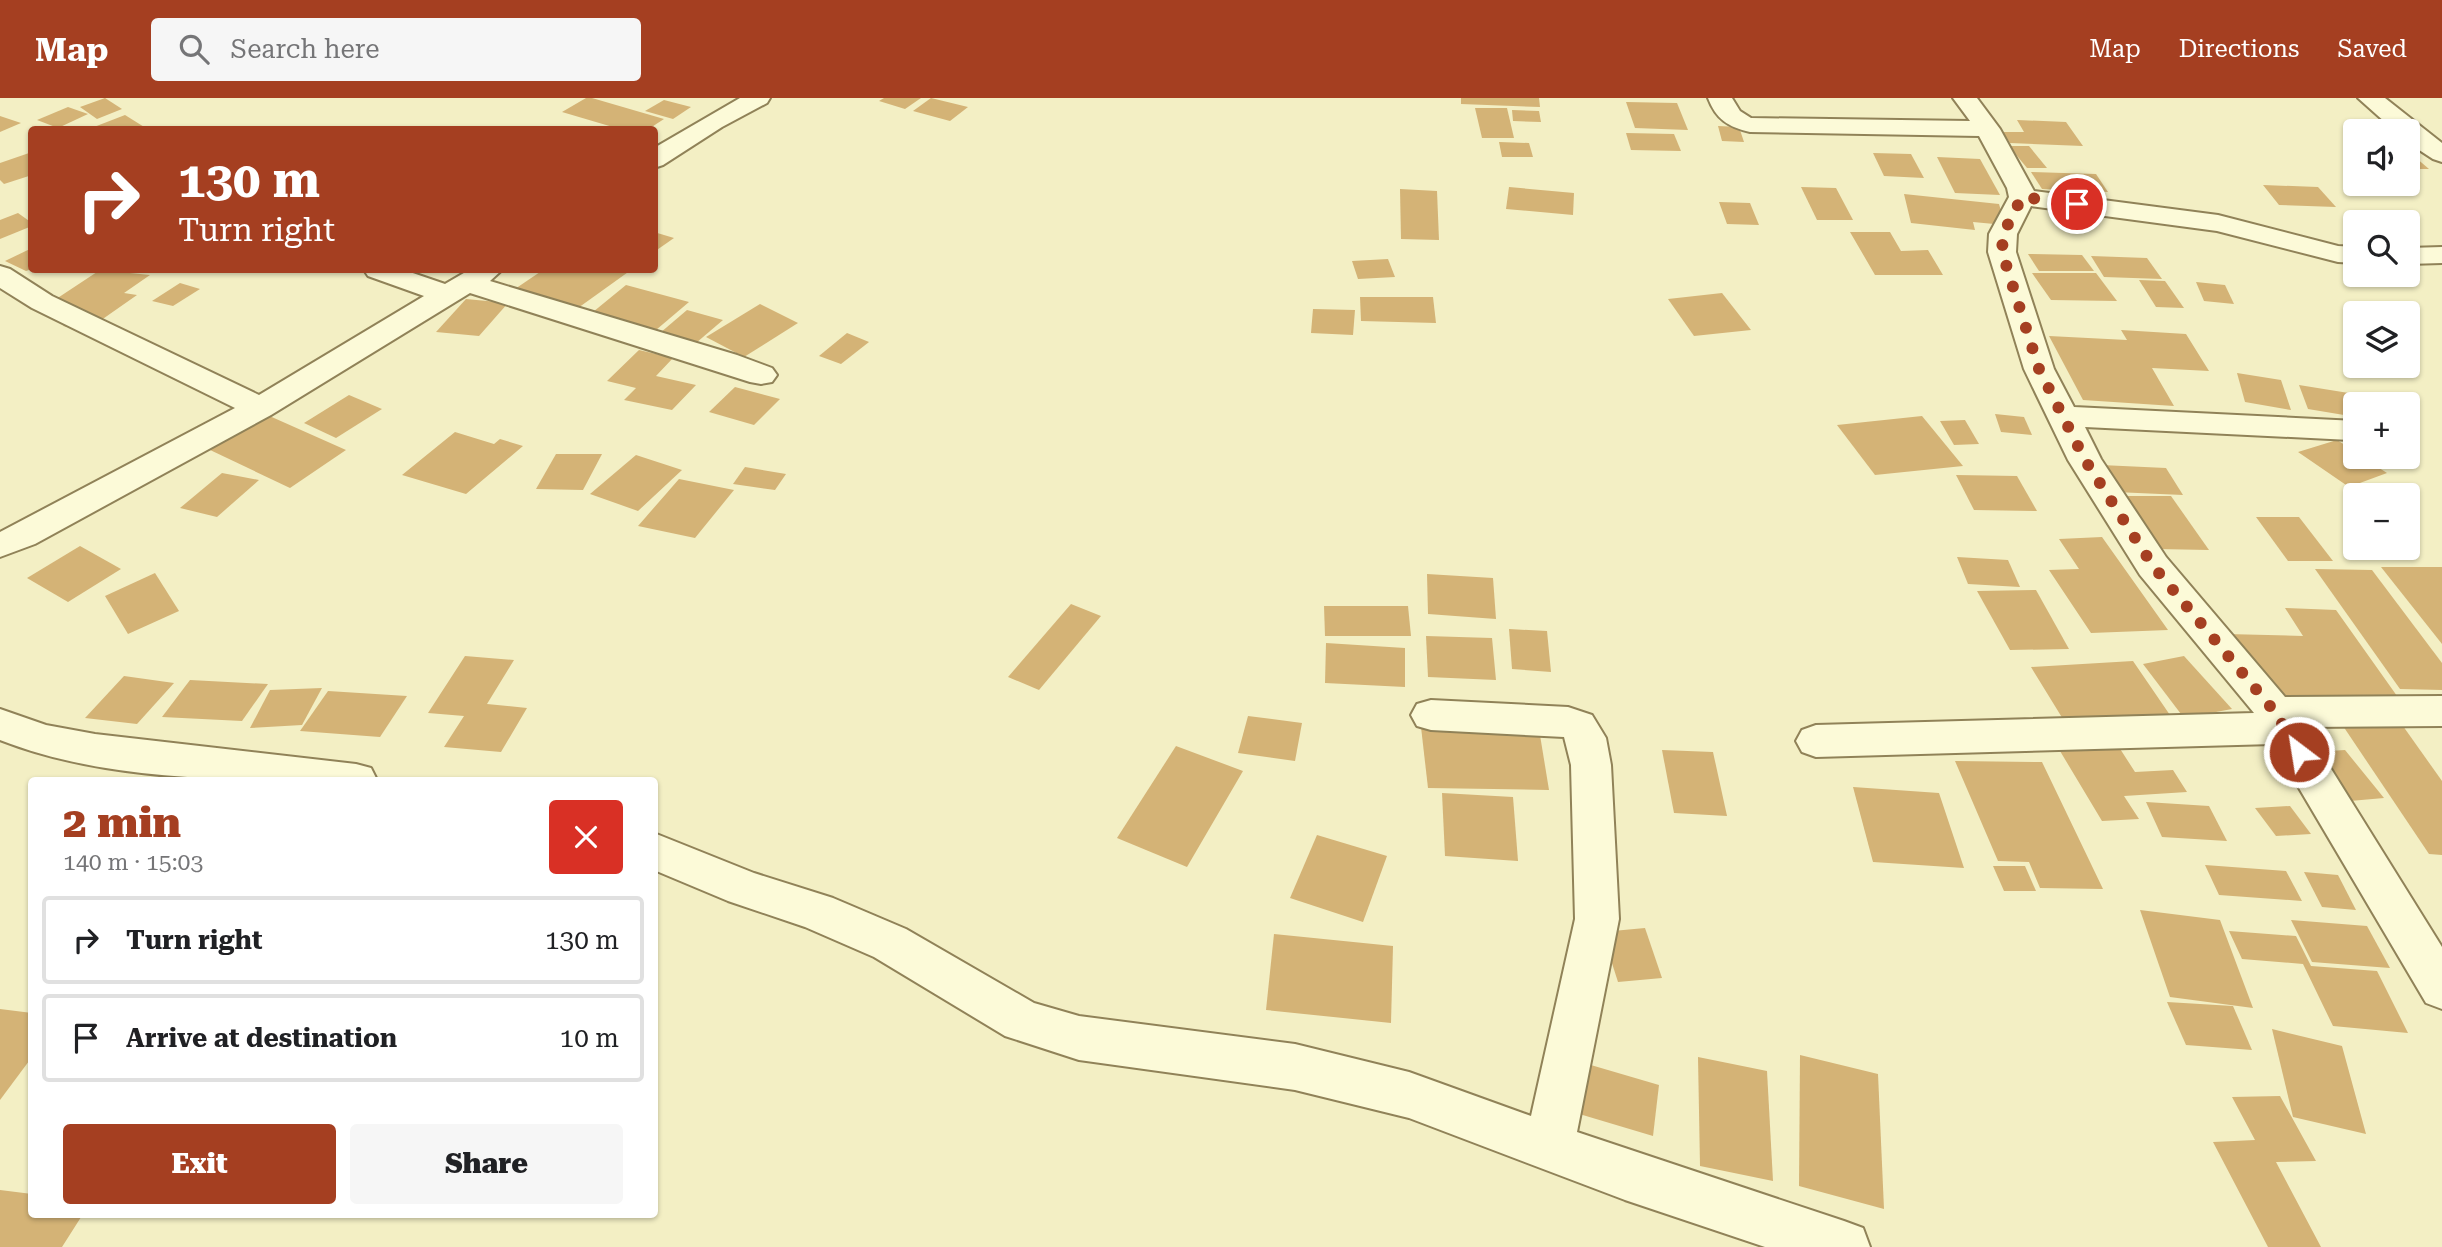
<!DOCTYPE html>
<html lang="en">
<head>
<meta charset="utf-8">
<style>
	body { margin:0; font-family:"Roboto Serif",serif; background:#f6f6f6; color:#202124; height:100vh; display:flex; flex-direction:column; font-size:26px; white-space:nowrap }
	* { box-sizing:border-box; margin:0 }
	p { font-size:23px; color:#757577 }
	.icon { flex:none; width:38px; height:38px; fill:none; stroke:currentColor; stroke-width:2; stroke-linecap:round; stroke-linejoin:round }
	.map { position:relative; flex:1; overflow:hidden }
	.drawer { position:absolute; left:28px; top:679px; width:630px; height:441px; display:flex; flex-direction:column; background:#fff; border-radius:7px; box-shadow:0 2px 5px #0004 }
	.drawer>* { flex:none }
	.hud { position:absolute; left:28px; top:28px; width:630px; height:147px; border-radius:7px; box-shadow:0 2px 5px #0004; background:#a53f21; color:#fff; overflow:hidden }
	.fabs { position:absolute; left:2343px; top:21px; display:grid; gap:14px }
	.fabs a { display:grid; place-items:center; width:77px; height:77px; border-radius:7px; background:#fff; box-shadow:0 2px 5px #0004; font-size:35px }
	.pin { position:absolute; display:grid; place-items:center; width:60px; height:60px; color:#fff; margin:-30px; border:4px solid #fff; border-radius:50%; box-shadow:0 2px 7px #0007 }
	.me { position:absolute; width:77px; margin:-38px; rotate:329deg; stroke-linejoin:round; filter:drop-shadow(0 0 5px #0008) }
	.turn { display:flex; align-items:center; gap:24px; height:147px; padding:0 35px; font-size:32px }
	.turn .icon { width:91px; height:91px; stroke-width:2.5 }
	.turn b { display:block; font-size:49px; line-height:60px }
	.round { display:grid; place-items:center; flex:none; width:74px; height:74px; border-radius:7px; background:#f6f6f6 }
	.headline { display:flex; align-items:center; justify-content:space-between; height:119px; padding:0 35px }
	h1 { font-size:42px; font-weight:800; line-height:52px; color:#a53f21 }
	.button { display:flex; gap:14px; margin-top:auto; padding:14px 35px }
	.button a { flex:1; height:80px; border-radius:7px; background:#a53f21; color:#fff; font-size:28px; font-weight:800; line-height:80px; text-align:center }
	.button a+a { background:#f6f6f6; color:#202124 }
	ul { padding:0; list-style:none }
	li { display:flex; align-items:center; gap:21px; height:88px; margin:0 14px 10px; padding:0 21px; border:4px solid #e0e0e0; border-radius:7px }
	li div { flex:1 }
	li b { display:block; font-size:26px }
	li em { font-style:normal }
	header { display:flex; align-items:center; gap:42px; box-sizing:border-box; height:98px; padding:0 35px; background:#a53f21; color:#fff }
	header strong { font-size:33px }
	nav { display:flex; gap:38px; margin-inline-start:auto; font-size:24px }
	.search { width:490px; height:63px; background:#f6f6f6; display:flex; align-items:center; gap:18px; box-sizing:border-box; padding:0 24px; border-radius:7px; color:#757577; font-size:26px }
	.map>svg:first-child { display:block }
	.building { fill:#d4b376 }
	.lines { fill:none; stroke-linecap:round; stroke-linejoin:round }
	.minor-casing { stroke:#908258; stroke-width:4 }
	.minor { fill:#fcfad8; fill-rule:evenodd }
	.route { stroke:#a53f21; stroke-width:12; stroke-dasharray:0 21.6 }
</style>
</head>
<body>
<header>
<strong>Map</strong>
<div class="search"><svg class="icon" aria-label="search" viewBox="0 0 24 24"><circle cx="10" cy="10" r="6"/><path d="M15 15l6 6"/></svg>Search here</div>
<nav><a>Map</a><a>Directions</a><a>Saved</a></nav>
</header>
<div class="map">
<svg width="2442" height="1149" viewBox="0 0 2442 1149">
	<rect width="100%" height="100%" fill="#f3efc4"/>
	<g class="building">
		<path d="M105,0L122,11L97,21L80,9Z"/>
		<path d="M586,0H592L664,21L647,32H623L562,14Z"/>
		<path d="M884,0H921L905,11L879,3Z"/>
		<path d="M931,0L968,9L950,23L913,13Z"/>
		<path d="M1461,0H1539L1540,9L1461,6Z"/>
		<path d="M664,2L691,9L673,21L645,13Z"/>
		<path d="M1626,4L1677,5L1688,32L1635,30Z"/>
		<path d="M68,9L88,16L58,30L37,22Z"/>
		<path d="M1475,10H1507L1514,40H1482Z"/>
		<path d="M1512,12L1539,13L1541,24L1513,23Z"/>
		<path d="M125,17L149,32H98L94,29Z"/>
		<path d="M0,18L21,25L0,34Z"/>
		<path d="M2017,22L2066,24L2083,48L2010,45L2003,34H2024Z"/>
		<path d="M1718,28L1739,29L1744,44L1722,43Z"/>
		<path d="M1626,35L1674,36L1681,53L1631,52Z"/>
		<path d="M1499,44L1529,45L1533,59H1502Z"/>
		<path d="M2009,48H2029L2047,70H2027Z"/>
		<path d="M2408,53L2429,71H2408Z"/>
		<path d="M32,54V77L4,86L0,82V65Z"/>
		<path d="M1873,55L1911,56L1924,80L1884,78Z"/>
		<path d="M1937,59L1980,61L2000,97L1955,95Z"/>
		<path d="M2031,74L2096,76L2108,94L2042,91Z"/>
		<path d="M2263,87L2318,89L2336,109L2279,107Z"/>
		<path d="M1509,89L1574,95L1573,117L1506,111Z"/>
		<path d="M1801,89L1836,90L1853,122H1817Z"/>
		<path d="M1400,91L1437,93L1439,142L1401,141Z"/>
		<path d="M1904,96L1999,106L2005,127L1973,124L1975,132L1911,125Z"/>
		<path d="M1719,104L1750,105L1759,127L1727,126Z"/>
		<path d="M18,115L32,125V128L0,141V122Z"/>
		<path d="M654,134L674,140L654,154Z"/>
		<path d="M1850,134H1890L1901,153L1928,152L1943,177H1875Z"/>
		<path d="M32,150V171L26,173L5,163Z"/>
		<path d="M2028,156L2082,157L2094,173H2039Z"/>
		<path d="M2091,158L2147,160L2162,181L2104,179Z"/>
		<path d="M1388,161L1395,179L1358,181L1352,163Z"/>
		<path d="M100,172L150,177L124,195L137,197L87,232L63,228L77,217L41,211Z"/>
		<path d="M543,172H631L571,215L509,195Z"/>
		<path d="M2032,175H2096L2117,203L2051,202Z"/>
		<path d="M2139,182L2165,183L2184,210L2156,209Z"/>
		<path d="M2196,184L2225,187L2234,206L2204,203Z"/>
		<path d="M180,185L200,191L173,208L152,203Z"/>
		<path d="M626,187L689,204L656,232L593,214Z"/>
		<path d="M1722,195L1751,232L1694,238L1668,201Z"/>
		<path d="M1360,199H1433L1436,225L1361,223Z"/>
		<path d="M466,201L508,205L479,238L436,234Z"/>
		<path d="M760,206L798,225L744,259L706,239Z"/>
		<path d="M1313,211L1355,212L1353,237L1311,235Z"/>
		<path d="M687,212L723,222L696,245L660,235Z"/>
		<path d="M2121,232L2186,236L2209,273L2152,270L2174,308L2083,302L2049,238L2127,242Z"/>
		<path d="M847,235L869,244L841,266L819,258Z"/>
		<path d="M639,252L673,260L656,278L696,287L672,312L624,302L636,290L607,283Z"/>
		<path d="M2237,275L2281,282L2291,312L2245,304Z"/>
		<path d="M2299,287L2361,297L2364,306H2356V319L2308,311Z"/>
		<path d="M735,289L780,301L754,327L709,314Z"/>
		<path d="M349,297L382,311L336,340L304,325Z"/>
		<path d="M265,316L346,352L290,390L208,351Z"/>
		<path d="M1995,316L2024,319L2032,337L2001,334Z"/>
		<path d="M1922,318L1963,368L1875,377L1837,327Z"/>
		<path d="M1965,322L1979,346L1954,347L1940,323Z"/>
		<path d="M455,334L494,346L500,341L523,348L466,396L402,377Z"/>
		<path d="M2337,342L2356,354V359H2362L2387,375L2349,389L2298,354Z"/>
		<path d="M556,356H602L583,392L536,391Z"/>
		<path d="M636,357L682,372L638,413L590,396Z"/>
		<path d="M2101,367L2166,370L2183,397L2115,394Z"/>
		<path d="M745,369L786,376L775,392L733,386Z"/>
		<path d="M222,375L259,382L217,419L180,410Z"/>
		<path d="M1956,377L2017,378L2037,413L1974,412Z"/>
		<path d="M679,381L734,392L695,440L638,428Z"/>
		<path d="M2122,398H2171L2209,452L2157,451Z"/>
		<path d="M2256,419H2299L2333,463H2288Z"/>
		<path d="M2102,439L2168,532L2091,535L2049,472L2079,471L2059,441Z"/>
		<path d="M80,448L121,471L68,504L27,480Z"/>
		<path d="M1957,459L2008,462L2020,489L1968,486Z"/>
		<path d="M2381,469H2442V546Z"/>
		<path d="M2315,471L2372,472L2442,565V592L2400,591Z"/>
		<path d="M155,475L179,513L128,536L105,498Z"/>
		<path d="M1427,476L1493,480L1496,521L1428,516Z"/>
		<path d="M2036,492L2069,551L2010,552L1977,493Z"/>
		<path d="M1071,506L1101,518L1039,592L1008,579Z"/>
		<path d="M1324,508H1408L1411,538H1325Z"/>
		<path d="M2285,510L2336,512L2402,605L2268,603L2226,536L2303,538Z"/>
		<path d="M1509,531L1547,533L1551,574L1512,571Z"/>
		<path d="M1426,538L1492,540L1496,582L1428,579Z"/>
		<path d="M1326,545L1405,550V589L1325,585Z"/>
		<path d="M465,558L514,562L487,606L527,610L501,654L444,649L464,618L428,615Z"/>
		<path d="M2184,558L2232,611L2184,620L2143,566Z"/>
		<path d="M2133,563L2185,639L2115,643L2135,674L2173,672L2187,694L2124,698L2139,721L2102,723L2060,653L2082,652L2031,569Z"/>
		<path d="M124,578L174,585L137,626L85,620Z"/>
		<path d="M190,582L268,586L242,623L162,619Z"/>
		<path d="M322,590L302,627L250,630L270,592Z"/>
		<path d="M328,593L407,598L380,639L300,633Z"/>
		<path d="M1248,618L1302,625L1295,663L1238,655Z"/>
		<path d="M2337,619L2398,621L2442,683V757L2429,756Z"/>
		<path d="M1421,629L1539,631L1549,692L1428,690Z"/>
		<path d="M1176,648L1243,673L1187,769L1117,740Z"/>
		<path d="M1662,652L1713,654L1727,718L1674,715Z"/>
		<path d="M2345,652L2384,700L2350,703L2312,654Z"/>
		<path d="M1955,663L2042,664L2103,791L2040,790L2029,764L1998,763Z"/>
		<path d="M166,667L227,668L218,682H156Z"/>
		<path d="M1853,689L1939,695L1964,770L1873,764Z"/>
		<path d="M1442,695L1513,699L1518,763L1445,758Z"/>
		<path d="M2146,704L2209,708L2227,743L2162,739Z"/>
		<path d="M2290,708L2311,736L2276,738L2255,710Z"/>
		<path d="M1317,737L1387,758L1363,824L1290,800Z"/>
		<path d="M2205,767L2286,773L2302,803L2219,797Z"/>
		<path d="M1993,768H2025L2036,793H2004Z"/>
		<path d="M2304,774L2338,777L2356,812L2322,809Z"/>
		<path d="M2140,812L2220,822L2253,910L2170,899Z"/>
		<path d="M2291,822L2367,828L2390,870L2312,864Z"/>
		<path d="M1645,830L1662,880L1618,884L1602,834Z"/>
		<path d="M2229,833L2296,838L2311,868L2377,873L2408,935L2333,928L2303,866L2242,861Z"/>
		<path d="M1274,836L1393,848L1391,925L1266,912Z"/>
		<path d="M2167,904L2233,908L2252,952L2186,947Z"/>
		<path d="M0,911L32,915V959L0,1002Z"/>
		<path d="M2272,931L2342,948L2366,1036L2293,1019Z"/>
		<path d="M1800,957L1878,976L1884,1111L1799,1088Z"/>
		<path d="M1698,959L1767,973L1773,1083L1700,1068Z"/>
		<path d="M1584,965L1659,987L1653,1038L1576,1015Z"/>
		<path d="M2280,998L2316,1063L2276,1064L2321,1149H2268L2213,1044L2255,1042L2232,999Z"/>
		<path d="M0,1092L32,1096V1116H83L62,1149H0Z"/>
	</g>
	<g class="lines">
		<defs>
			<g id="minor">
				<path d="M740,0H770L767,5L722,29L663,67L654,70V50Z"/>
				<path d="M1708,0H1732L1740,13L1751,20L1970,23L1953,0H1977L2000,31L2034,93L2218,117L2338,148L2356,149V165L2338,164L2217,133L2031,108L2017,136L2016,154L2054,271L2074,309L2356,323V341L2350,342L2085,329L2101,361L2166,459L2285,599L2442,598V628L2305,629L2442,849V911L2426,905L2273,646L1816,659L1802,654L1796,643L1802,632L1816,627L2254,615L2140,477L2068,362L2024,271L1988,154L1989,136L2009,99L2007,90L1979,38L1750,34C1728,29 1716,21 1708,0Z"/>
				<path d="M2358,0H2385L2442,45V64L2433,61L2410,46L2408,33H2395Z"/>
				<path d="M2442,149V165L2408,166V150Z"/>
				<path d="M0,168L10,171L52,198L259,297L424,198L368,178L364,172H404L445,186L469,172H502L490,183L737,257L772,270L777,277L772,284L761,286L750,284L470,195L271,317L35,446L0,459V434L235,310L32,210L0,190Z"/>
				<path d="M1431,602L1568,609L1592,617L1606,640L1611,667L1619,821L1577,1034L1844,1123L1863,1130L1870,1149H1765L1625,1102L1409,1020L1295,992L1079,962L1005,938L874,859L805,829L728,803L654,772V735L754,775L833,800L906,831L1034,905L1079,918L1295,946L1409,974L1531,1018L1575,821L1571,667L1564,639L1431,632L1417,628L1411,617L1417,606Z"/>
				<path d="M0,611L46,627L95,636L356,666L371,670L377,682C351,685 323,682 296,682C198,682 92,678 0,642Z"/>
			</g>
		</defs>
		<use href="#minor" class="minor-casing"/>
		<use href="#minor" class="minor"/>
	</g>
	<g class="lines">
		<path class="route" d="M2077,106L2022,99L2003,136L2002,154L2039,271L2085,362L2153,468L2275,614L2299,654"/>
	</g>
</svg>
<div class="fabs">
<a><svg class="icon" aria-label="sound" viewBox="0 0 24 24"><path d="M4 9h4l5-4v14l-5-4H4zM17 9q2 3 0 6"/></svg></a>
<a><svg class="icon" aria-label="search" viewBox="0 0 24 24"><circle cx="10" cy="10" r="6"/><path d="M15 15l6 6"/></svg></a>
<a><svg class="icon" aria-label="layers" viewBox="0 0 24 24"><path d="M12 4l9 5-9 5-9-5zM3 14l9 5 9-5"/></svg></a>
<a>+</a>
<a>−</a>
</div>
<div class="pin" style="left:2077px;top:106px;background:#d93025"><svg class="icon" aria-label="arrive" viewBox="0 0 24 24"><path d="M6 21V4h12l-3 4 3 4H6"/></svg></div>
<svg class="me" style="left:2299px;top:654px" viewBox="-20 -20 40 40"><circle r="17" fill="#a53f21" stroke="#fff" stroke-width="3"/><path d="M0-11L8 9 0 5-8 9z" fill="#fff"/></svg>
<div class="hud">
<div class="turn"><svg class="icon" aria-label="right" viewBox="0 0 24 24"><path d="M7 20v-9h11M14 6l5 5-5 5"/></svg><div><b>130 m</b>Turn right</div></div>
</div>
<section class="drawer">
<div class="headline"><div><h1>2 min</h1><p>140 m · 15:03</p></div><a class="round" style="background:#d93025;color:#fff"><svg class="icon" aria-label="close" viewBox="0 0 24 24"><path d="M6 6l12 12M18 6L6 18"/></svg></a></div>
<ul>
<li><svg class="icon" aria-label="right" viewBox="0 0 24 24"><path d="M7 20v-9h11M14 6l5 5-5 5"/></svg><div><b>Turn right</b></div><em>130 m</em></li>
<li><svg class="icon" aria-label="arrive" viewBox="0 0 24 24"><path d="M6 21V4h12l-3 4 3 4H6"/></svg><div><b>Arrive at destination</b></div><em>10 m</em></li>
</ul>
<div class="button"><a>Exit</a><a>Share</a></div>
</section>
</div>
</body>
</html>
